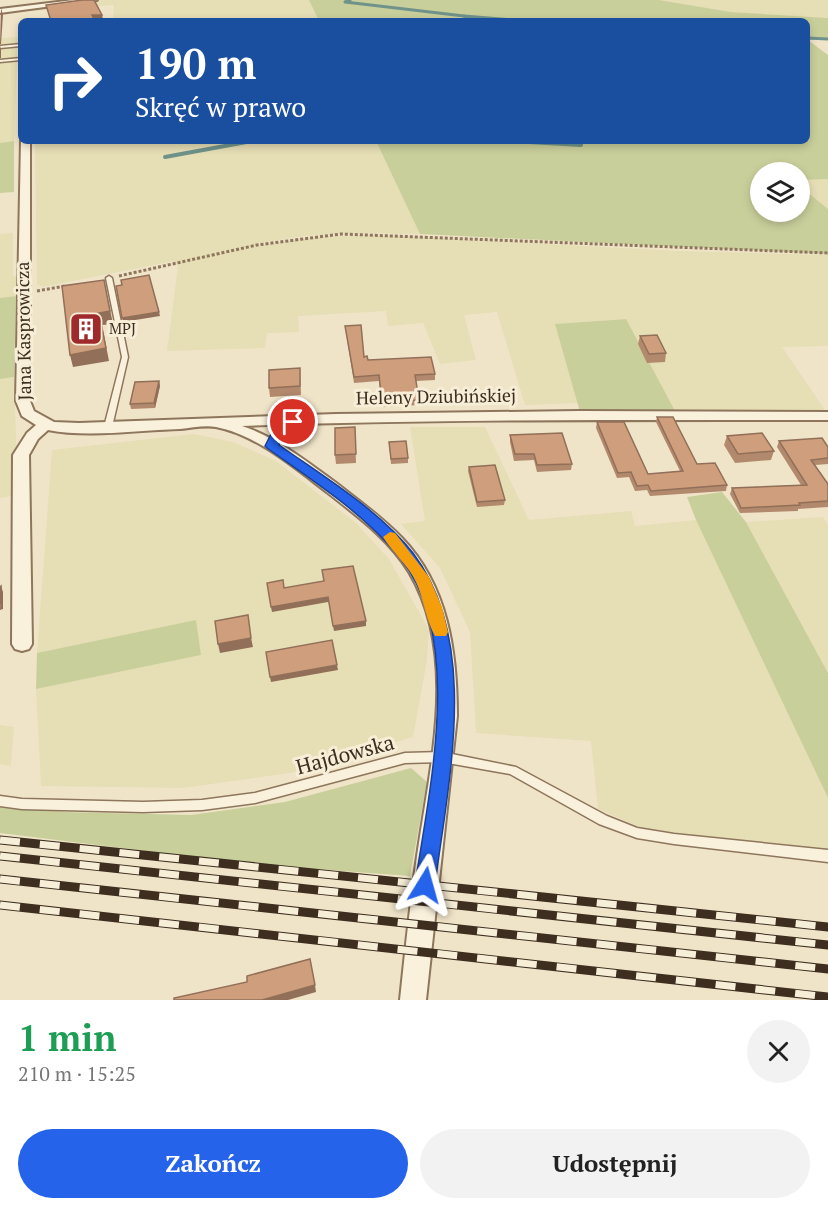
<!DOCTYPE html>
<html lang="pl">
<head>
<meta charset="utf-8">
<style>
	body { margin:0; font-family:"PT Serif",serif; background:#f2f2f2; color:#222; height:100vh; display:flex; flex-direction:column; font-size:22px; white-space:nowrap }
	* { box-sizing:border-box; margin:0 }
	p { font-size:20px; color:#767676 }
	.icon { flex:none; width:33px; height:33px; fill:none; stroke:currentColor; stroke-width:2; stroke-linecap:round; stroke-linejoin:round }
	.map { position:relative; height:1000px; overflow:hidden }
	.panel { display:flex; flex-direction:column; background:#fff; flex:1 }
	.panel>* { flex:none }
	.top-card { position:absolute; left:18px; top:18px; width:792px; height:126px; border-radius:9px; box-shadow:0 3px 9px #0003; background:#1a4fa0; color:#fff; overflow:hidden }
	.tools { position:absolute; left:750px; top:162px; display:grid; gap:12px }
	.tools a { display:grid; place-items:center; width:60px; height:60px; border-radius:50%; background:#fff; box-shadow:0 3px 9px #0003; font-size:30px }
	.pin { position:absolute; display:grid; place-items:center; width:51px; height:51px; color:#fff; margin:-26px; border:3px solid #fff; border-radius:50%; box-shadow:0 2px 6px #0007 }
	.me { position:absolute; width:66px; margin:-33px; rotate:8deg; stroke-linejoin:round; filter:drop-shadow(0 0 4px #0008) }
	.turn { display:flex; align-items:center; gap:21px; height:126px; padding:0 18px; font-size:27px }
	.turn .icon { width:78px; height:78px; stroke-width:2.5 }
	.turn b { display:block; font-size:42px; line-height:51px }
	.round { display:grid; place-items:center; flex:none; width:63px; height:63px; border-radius:32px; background:#f2f2f2 }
	.overview { display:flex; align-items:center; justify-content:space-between; height:102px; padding:0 18px }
	h1 { font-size:36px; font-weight:700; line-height:45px; color:#1e9e55 }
	.cta { display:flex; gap:12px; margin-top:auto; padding:12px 18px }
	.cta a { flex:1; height:69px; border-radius:36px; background:#2563eb; color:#fff; font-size:24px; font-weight:700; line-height:69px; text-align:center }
	.cta a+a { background:#f2f2f2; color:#222 }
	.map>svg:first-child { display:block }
	.farmland { fill:#e6deb5 }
	.green { fill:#c9cf9b }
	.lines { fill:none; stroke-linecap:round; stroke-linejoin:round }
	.stream-far1 { stroke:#6f938a; stroke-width:3 }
	.stream { stroke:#6f938a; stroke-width:4 }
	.lane-casing { stroke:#8d765c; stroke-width:3 }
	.street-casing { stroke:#8d765c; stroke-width:4 }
	.path { stroke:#8d765c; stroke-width:3; stroke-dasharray:3 2; stroke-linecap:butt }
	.lane { fill:#faf1dc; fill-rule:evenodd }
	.street { fill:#faf1dc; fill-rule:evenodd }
	.rail-casing { stroke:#3d2e20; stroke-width:9 }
	.rail { stroke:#f7eed8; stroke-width:7; stroke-dasharray:20; stroke-linecap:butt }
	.wall { fill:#b2896c }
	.shaded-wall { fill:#916f58 }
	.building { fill:#cf9f7d; stroke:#916f58; stroke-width:1.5 }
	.route { fill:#2563eb; stroke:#184099; stroke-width:1.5 }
	.slow { fill:#f59e0b }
	.labels { text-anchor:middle; stroke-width:6; stroke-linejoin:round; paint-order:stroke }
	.far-poi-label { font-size:15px; fill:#3d2e20; stroke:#f7eed8; text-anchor:start }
	.street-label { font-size:18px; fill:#3d2e20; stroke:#f7eed8 }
	.near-street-label { font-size:21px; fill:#3d2e20; stroke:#f7eed8 }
</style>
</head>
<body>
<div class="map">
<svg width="828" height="1000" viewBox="0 0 828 1000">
	<rect width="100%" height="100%" fill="#f0e4c8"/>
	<g class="farmland">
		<path d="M103,0H309L319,21H113L114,5L35,11V7Z"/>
		<path d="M659,0H828V18L731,12Z"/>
		<path d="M18,37L14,141L0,143V38Z"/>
		<path d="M35,141H376L420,234L340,233L305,236L259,243L260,246L313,237L371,235L680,251L828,255V346L782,347L825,410L675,411L625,319L556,324L578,403L525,405L497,312L464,315L476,360L440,364L423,323L388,326L386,311L298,316L299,332L267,333L265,348L167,351L178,266L174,261L43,287L37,284Z"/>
		<path d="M826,178L828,179V209L800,186V180Z"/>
		<path d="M13,233V276H16V296L0,298V234Z"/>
		<path d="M14,377L18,495L0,498V379Z"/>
		<path d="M410,427H485L529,520L631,511L635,526L696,520L828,798V849L646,830L598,809L591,741L476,733L470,632L440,568L401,524L425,521Z"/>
		<path d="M194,434L233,442L276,461L356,523L389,559L429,630L427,660L413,737L290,773L183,788L41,786L36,689L200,655L195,621L37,653L52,450Z"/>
		<path d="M823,517L828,525V673L746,522Z"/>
		<path d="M0,725L14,727L11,766L0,764Z"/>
	</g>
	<g class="green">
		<path d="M309,0H659L731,12L828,18V40H808L828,55V179L800,180V172H760V212H800V186L828,209V254L420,234L376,141H807V21H319Z"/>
		<path d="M14,141V192L0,193V143Z"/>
		<path d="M16,296L14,377L0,379V298Z"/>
		<path d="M626,319L675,411L580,412L555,324Z"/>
		<path d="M722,492L746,522L828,673V798L696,520L687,497Z"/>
		<path d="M196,620L201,655L36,689L37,653Z"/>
		<path d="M411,768L427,782L410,876L261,865L0,833V804L64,812L191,815L285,802Z"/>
	</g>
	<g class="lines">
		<g class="stream-far1">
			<path d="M350,0L345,2L464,16"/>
			<path d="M468,21L464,16L524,21"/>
			<path d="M807,38L828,39"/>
		</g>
		<g class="stream">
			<path d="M512,141L581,145L578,141"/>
			<path d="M165,157L252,141"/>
		</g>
		<defs>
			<g id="lane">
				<path d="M21,44V46L0,48V46Z"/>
				<path d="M21,58V60L0,62V60Z"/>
				<path d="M109,276L112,278L128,357L112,427L108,429L104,427L122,357L106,278Z"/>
				<path d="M442,752L516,767L607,816L637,828L674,834L828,850V862L674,844L637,838L599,824L510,774L442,762L405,763L255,803L202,810L143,812L22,809L0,806V796L22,799L143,802L202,800L255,793L405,753Z"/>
			</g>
			<g id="street">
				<path d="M74,0H97L0,13V9Z"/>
				<path d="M21,140L30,141V401L34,411L54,422L79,423L336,414L579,411L828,412V420C632,420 437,419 242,426C276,437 306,461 335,482C358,500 382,517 402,538C448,586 457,651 457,716L426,1000H400C405,952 410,904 417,856C430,765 459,656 409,572C389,539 357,516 328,493C295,468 257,435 216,427C205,425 191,428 180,429C139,430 88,438 48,430L38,439L29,455L32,644L29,649L22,651L15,649L12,644L13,455L27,433L36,425L22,416L16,401Z"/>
			</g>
		</defs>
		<use href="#lane" class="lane-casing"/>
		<use href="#street" class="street-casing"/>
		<g class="path">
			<path d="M119,276L257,245L341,234L828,253"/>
			<path d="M37,291L65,286"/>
		</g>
		<use href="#lane" class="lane"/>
		<use href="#street" class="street"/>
		<defs>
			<g id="rail">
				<path d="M0,840L828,927"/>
				<path d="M0,856L828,945"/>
				<path d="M0,879L828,969"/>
				<path d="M0,905L828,997"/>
			</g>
		</defs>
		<use href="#rail" class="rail-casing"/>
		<use href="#rail" class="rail"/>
	</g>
	<g class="wall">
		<path d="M345,326L364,357L368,360L435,374V380L416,381L419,405L382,407L379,381L354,383Z"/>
		<path d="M640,336L666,353L665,362L647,363L638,344Z"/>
		<path d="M300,368L301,395L270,397L269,388Z"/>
		<path d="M159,381L160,386L155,408L131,409L130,404Z"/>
		<path d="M657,417L697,464L727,485L726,491L650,496L647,490L635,491L629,477L617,478L596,428L597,422L648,474L680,471L656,422Z"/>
		<path d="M355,427L356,463L336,464L335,455Z"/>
		<path d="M510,435L572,464L571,470L537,472L534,460L514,461L510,442Z"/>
		<path d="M727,436L774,451L771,460L735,463L724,445Z"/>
		<path d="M779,441L828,447V464L815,465L828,484V507L798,509V511L740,513L730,494L732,488L801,485L777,447Z"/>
		<path d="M389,442L408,458V463L391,464Z"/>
		<path d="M469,467L505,500L504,505L477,507L468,471Z"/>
	</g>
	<g class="shaded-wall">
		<path d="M1,8L3,15L1,44H0Z"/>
		<path d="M92,15H102L103,19L93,20Z"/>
		<path d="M0,45L1,50V58H0Z"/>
		<path d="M104,280L113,324L102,325L109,361L73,367L70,355L99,313Z"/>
		<path d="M159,312L160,316L123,322L122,318Z"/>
		<path d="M159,381L160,386L155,408L154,403Z"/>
		<path d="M1,586L3,592V609L0,610Z"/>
		<path d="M328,597V602L272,612L271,607Z"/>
		<path d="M366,621V626L334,631L333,626Z"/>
		<path d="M251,638L253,647L220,653L218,644Z"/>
		<path d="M337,665L338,670L271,682L270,677Z"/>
		<path d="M315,985L316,992L288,1000H262Z"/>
	</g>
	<g class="building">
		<path d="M82,0H94L102,15H92L95,21H51L46,5Z"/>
		<path d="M149,275L159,312L122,318L116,286L122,285L121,280Z"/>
		<path d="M104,280L110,311L99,313L106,348L70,355L62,286Z"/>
		<path d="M361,325L364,357L367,356L368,360L431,357L435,374L415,375L419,400L382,402L379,375L354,377L345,326Z"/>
		<path d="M657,335L666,353L649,354L640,336Z"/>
		<path d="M300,368V386L269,388V370Z"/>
		<path d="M159,381L154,403L130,404L135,382Z"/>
		<path d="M657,417H673L697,464L715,463L727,485L651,491L648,485L637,486L631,472L618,473L597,422H624L648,474L683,471Z"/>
		<path d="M355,427L356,454L335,455V428Z"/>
		<path d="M562,433L572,464L537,465L534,454H515L510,435Z"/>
		<path d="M762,433L774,451L738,454L727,436Z"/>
		<path d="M822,438L828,447V458L811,460L828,484V501L799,503L800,505L741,508L732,488L807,485L779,441Z"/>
		<path d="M406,441L408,458L391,459L389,442Z"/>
		<path d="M495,465L505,500L477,502L469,467Z"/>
		<path d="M353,566L366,621L333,626L328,597L271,607L267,583L283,580L284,588L324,581L322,570Z"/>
		<path d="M1,586V603L0,604V587Z"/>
		<path d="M248,615L251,638L218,644L215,621Z"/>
		<path d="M332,640L337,665L270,677L266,652Z"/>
		<path d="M310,959L315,985L262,1000H174V998L247,982V976Z"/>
	</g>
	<path class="route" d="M293,418L299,422L285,431L279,445C323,476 379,510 413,553C481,643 448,781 435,885L432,892L425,894L418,892L415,885C429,791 465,637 400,558C364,513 313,481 267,448L265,446L275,426Z"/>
	<path class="slow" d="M390,532L395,533L429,577L442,607L448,632L446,636H435C426,620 424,599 416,582C409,566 392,552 383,537Z"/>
	<defs>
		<symbol id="building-square" viewBox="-11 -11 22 22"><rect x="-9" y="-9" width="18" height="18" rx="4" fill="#9e2a2b" stroke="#f7eed8"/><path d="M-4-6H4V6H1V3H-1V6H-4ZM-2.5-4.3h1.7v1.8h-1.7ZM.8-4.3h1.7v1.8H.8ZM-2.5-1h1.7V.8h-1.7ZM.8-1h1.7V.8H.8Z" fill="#fff"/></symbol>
	</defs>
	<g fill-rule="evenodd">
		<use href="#building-square" x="67" y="310" width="38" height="38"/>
	</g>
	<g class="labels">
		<g class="far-poi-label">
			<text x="109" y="334">MPJ</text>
		</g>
		<g class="street-label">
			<text transform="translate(24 331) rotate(-91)" y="6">Jana Kasprowicza</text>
			<text transform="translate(436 397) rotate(-1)" y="6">Heleny Dziubińskiej</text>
		</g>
		<g class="near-street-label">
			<text transform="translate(345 755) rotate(-15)" y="7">Hajdowska</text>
		</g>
	</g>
</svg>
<div class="tools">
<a><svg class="icon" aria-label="layers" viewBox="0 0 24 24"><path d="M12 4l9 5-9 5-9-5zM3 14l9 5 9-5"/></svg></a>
</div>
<div class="pin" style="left:293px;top:422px;background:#d93025"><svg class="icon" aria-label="arrive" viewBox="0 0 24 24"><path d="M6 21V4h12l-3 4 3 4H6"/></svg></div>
<svg class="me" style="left:425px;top:885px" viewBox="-20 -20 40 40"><path d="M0-17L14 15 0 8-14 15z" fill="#2563eb" stroke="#fff" stroke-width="4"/></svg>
<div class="top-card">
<div class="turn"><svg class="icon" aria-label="right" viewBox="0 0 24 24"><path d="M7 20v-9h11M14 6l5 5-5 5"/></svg><div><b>190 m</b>Skręć w prawo</div></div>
</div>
</div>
<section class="panel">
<div class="overview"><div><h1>1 min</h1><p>210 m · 15:25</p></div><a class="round"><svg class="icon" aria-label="close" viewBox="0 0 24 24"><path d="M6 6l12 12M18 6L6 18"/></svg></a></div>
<div class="cta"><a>Zakończ</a><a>Udostępnij</a></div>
</section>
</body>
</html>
